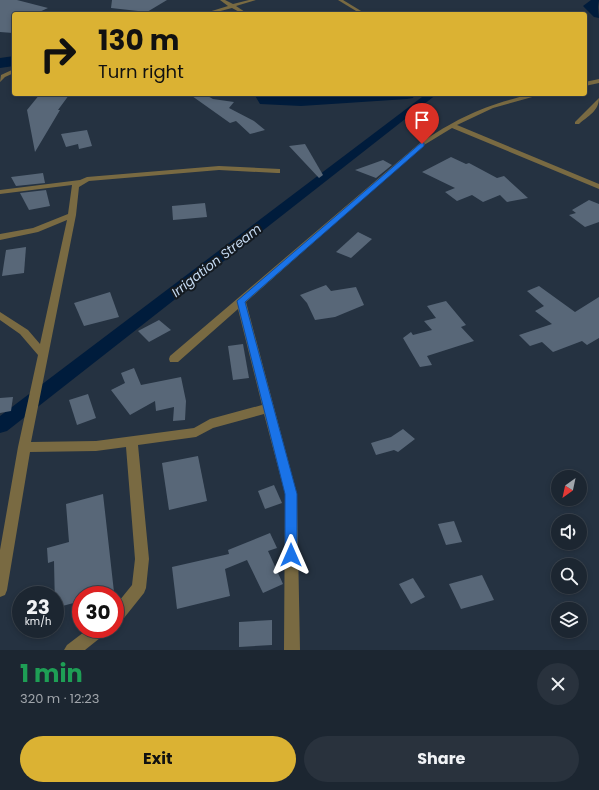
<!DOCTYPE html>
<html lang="en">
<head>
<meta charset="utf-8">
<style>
	body { margin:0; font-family:Poppins,sans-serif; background:#29323d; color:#f1f3f6; height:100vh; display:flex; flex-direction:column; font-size:15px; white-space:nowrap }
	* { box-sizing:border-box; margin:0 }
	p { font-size:13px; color:#a0a5ab }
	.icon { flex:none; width:22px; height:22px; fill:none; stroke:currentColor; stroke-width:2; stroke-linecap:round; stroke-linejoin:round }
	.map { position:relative; height:650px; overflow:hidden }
	.panel { display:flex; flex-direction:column; background:#1c2631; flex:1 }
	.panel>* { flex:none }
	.guide { position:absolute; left:12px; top:12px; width:575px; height:84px; border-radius:4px; box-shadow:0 2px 6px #0003,0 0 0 1px #3a434d; background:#dbb233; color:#111; overflow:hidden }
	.needle { width:26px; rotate:213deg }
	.tools { position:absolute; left:551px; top:470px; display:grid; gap:8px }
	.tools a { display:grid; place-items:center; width:36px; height:36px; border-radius:50%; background:#1c2631; box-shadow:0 2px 6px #0003,0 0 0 1px #3a434d; font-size:20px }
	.speed { position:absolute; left:12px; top:586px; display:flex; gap:8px; font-size:20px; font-weight:700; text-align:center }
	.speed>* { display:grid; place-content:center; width:52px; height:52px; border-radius:50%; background:#1c2631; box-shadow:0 2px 6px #0003,0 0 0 1px #3a434d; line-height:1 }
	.speed small { font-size:10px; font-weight:400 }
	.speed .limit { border:6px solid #d22; background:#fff; color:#111 }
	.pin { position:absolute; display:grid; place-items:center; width:34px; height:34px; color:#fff; margin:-41px -17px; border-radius:50% 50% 50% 0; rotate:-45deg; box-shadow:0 0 4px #0007 }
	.pin .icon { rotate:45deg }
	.me { position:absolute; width:44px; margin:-22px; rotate:0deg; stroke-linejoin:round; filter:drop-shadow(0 0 3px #0008) }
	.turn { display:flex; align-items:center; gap:14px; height:84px; padding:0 20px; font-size:18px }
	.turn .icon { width:52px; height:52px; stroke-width:2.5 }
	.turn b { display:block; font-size:28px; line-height:34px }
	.round { display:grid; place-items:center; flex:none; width:42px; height:42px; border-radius:21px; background:#29323d }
	.overview { display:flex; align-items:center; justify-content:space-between; height:68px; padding:0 20px }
	h1 { font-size:24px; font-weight:700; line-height:30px; color:#1e9e55 }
	.cta { display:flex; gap:8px; margin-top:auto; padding:8px 20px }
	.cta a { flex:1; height:46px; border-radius:24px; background:#dbb233; color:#111; font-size:16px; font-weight:700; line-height:46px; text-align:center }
	.cta a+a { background:#29323d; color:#f1f3f6 }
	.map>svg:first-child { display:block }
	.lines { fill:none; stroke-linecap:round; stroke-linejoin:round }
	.canal { fill:#001c3c; fill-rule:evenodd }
	.river { fill:#001c3c; fill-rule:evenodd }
	.building { fill:#586778 }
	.minor { fill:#796a42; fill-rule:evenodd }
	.route { fill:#1a73e8; stroke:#114b97 }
	.labels { text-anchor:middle; stroke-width:4; stroke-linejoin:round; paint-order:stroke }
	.water-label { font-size:13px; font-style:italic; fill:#c5daf2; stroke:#141a20 }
</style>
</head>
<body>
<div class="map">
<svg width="599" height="650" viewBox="0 0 599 650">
	<rect width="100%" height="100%" fill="#253241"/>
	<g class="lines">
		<path class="canal" d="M426,94H437L7,431L0,433V416Z"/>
		<g class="river">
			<path d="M591,0H599L598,7L599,18L594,17L583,6Z"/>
			<path d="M14,56V66L0,68V58Z"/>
			<path d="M254,94L301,96L330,94H415L413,98L407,99L301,106L260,104Z"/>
		</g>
	</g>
	<g class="building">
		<path d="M0,0H17L48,8L35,14H14L13,33L0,32Z"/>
		<path d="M112,0H167L147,12L111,8Z"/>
		<path d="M40,94L69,95L58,110H60L35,152L27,110Z"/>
		<path d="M201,94H204L213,99L234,102L229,108L254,121L265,130L250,134L236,121L230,123L192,96L199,97Z"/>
		<path d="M87,130L92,146L79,149L78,144L66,147L61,134Z"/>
		<path d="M305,144L323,175L319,178L289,146Z"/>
		<path d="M451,157L466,164L469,163L497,178L504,176L528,198L507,202L500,195L483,202L472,195L457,201L445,192L455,188L422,172Z"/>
		<path d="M383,160L392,165L376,178L355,170Z"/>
		<path d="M43,173L45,183L16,186L11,177Z"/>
		<path d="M46,190L50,206L29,210L20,193Z"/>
		<path d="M589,200L599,204V222L585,227L569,215L576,213L572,210Z"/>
		<path d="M205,203L207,217L173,220L172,206Z"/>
		<path d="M358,232L372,239L351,258L336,252Z"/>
		<path d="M26,247L24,273L2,276L6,250Z"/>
		<path d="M326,285L331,291L356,287L364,305L335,317L315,320L307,303L300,295Z"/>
		<path d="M539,286L575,312L599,297V338L587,345L582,341L553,352L542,342L530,346L519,335L552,324L535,311L544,306L527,291Z"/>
		<path d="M110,292L119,317L84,326L74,303Z"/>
		<path d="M446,301L466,325L461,327L474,341L427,356L432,365L420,367L403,338L411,332L413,335L432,330L424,321L436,318L427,306Z"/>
		<path d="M159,320L171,330L149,342L138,331Z"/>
		<path d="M243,344L249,378L233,380L228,346Z"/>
		<path d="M134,368L141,385L181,377L186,401L185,420L173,421L174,407L156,411L155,401L130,415L111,390L125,383L121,373Z"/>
		<path d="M88,394L96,418L77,425L69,400Z"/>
		<path d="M13,397L11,411L0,413V398Z"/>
		<path d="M403,429L415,439L398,452L394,450L376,455L371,443L391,437Z"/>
		<path d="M198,456L207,501L169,510L162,463Z"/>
		<path d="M274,485L282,503L265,509L258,491Z"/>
		<path d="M103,494L114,592L102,595H81V601L55,608L54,561L48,563L47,548L69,542L66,504Z"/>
		<path d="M454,521L462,542L446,545L438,524Z"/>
		<path d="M270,533L277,548L268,551L283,584L263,593L247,560L225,569L230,596L177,609L172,567L229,554L228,550Z"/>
		<path d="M482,575L494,600L461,609L449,584Z"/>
		<path d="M413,578L425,597L411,604L399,584Z"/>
		<path d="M272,620V645L239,647V622Z"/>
	</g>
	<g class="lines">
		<g class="minor">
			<path d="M220,0H225L233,4L249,0H256L236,6L248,14H243L232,8L209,14H202L228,6Z"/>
			<path d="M338,0H343L366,14H361Z"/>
			<path d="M14,69V73L5,77L0,82L1,75Z"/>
			<path d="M599,79V83L585,86V82Z"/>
			<path d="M532,94H543L493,108L457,125L599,184V189L452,128L424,145L246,302L297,494L300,650H284L285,494L264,414L213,428L196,437L138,445L149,559L146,588L144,593L120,623L115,625V606L132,585L135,559L126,447L96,451L30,452L7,590L5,595L0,597V550L18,447L38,355L20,334L0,320V312L28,330L40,344L67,220L38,232L0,240V234L33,228L68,214L72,185L0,194V190L80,180L87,177L219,166L280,169V173H277L219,170L89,181L79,187L76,215L31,442L96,441L194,428L210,419L262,405L238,309L178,362H170L169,359L170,356L420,143C459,117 485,105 532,94Z"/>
			<path d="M599,98C599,111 588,116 579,124H575V122Z"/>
			<path d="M88,629H108L105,634L85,650H64L67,645Z"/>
		</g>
	</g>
	<path class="route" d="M422,142L424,143V146L245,302L297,494V555L296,559L291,561L287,559L285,555V494L237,301Z"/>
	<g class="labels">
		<g class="water-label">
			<text transform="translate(216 260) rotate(-38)" y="5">Irrigation Stream</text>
		</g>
	</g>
</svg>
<div class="tools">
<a><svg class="needle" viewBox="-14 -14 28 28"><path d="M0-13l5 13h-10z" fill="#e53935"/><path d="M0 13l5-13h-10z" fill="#a0a5ab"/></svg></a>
<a><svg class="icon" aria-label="sound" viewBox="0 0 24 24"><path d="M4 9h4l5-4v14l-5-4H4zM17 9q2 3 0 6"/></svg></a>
<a><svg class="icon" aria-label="search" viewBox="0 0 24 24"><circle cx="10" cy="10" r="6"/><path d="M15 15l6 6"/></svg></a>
<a><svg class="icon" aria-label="layers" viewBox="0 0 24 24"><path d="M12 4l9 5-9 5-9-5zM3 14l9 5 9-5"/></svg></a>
</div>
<div class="speed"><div>23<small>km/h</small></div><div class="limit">30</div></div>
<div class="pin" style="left:422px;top:144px;background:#d93025"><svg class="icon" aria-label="arrive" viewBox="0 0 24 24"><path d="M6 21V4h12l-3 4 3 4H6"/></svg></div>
<svg class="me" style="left:291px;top:555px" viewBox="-20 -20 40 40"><path d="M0-17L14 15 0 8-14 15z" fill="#1a73e8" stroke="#fff" stroke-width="4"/></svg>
<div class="guide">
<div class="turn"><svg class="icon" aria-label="right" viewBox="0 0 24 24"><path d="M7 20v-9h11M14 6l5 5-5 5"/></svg><div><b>130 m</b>Turn right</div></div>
</div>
</div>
<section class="panel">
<div class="overview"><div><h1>1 min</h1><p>320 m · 12:23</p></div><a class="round"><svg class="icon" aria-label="close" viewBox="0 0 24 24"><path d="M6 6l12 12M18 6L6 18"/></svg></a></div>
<div class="cta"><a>Exit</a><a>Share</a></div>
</section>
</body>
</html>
